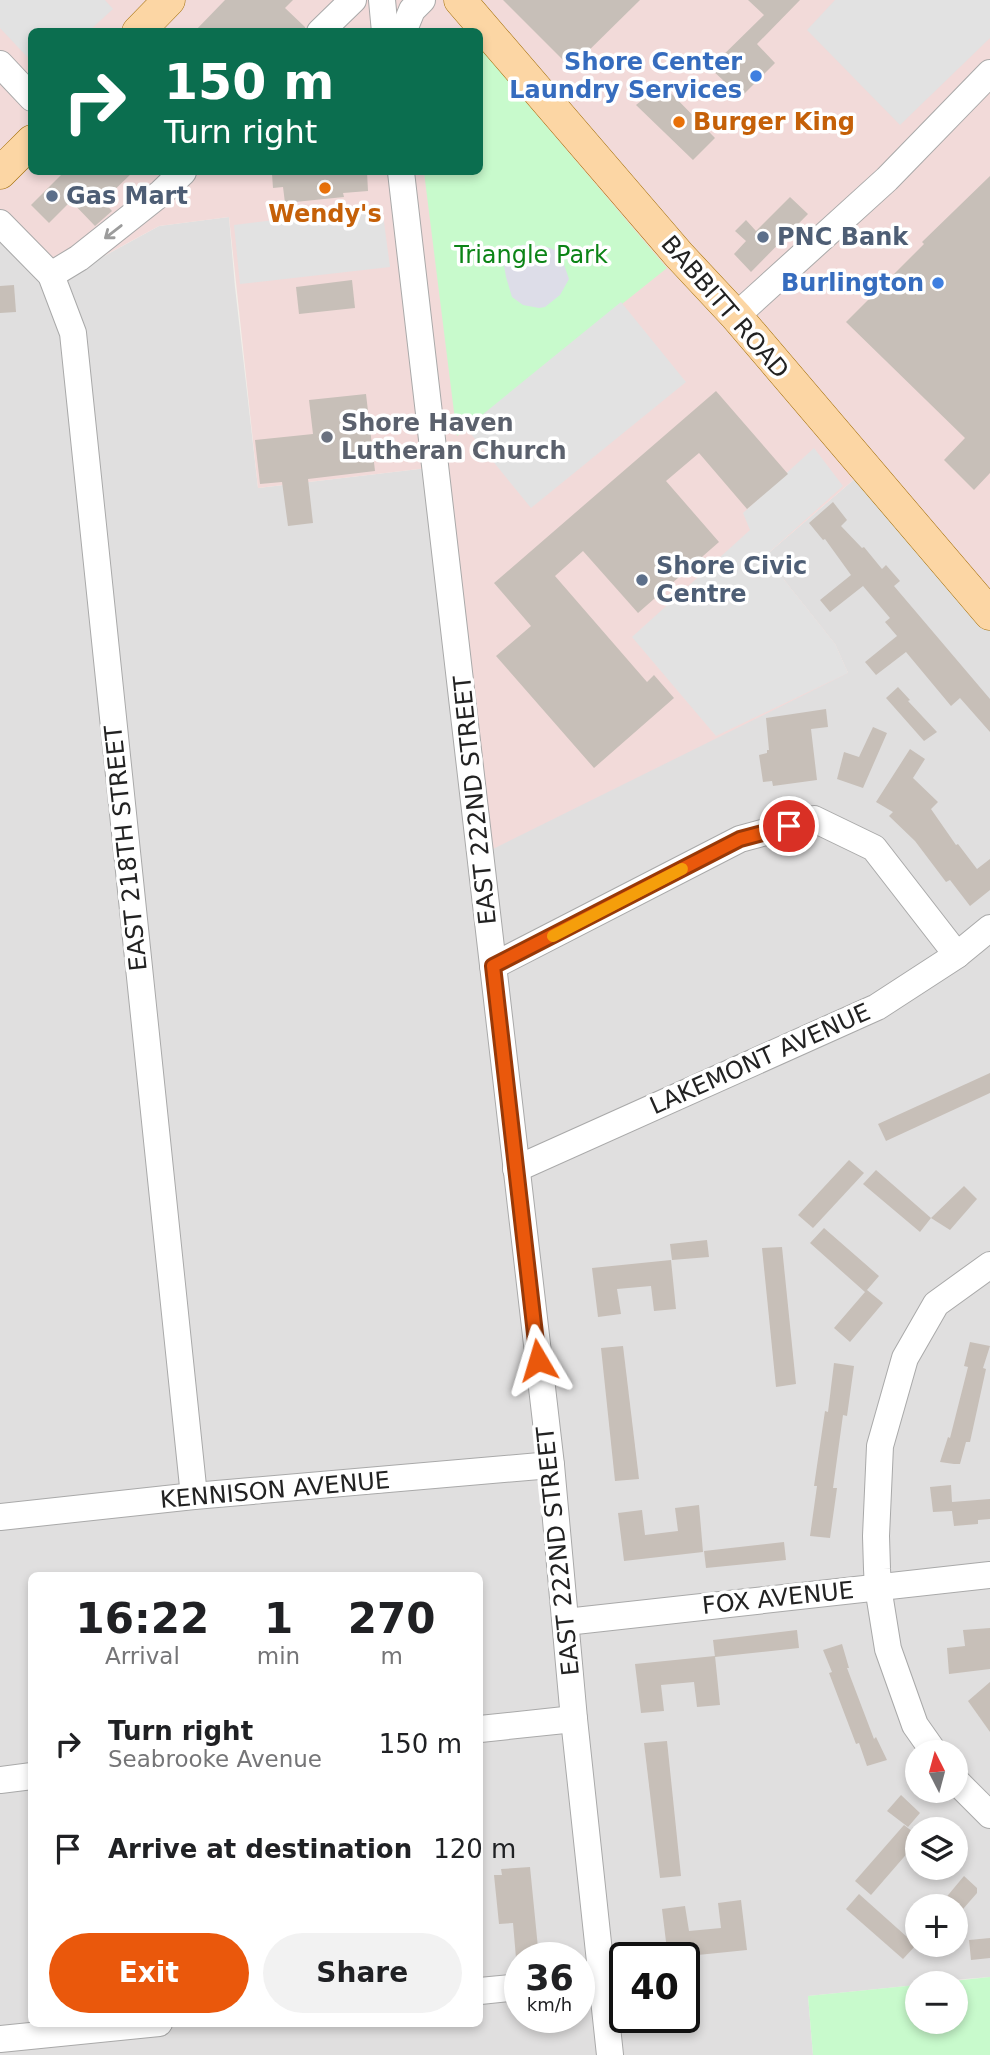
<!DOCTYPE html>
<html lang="en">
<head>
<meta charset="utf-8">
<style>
	body { margin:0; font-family:"DejaVu Sans",sans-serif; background:#f2f2f2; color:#202124; height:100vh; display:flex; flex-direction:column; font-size:26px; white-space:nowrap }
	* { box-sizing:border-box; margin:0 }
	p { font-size:23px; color:#757577 }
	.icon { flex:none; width:38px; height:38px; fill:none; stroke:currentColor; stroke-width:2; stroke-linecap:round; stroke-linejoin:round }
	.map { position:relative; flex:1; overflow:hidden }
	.panel { position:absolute; left:28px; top:1572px; width:455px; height:455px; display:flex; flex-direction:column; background:#fff; border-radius:10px; box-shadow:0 4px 10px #0003 }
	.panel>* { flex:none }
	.hud { position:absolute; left:28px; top:28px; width:455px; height:147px; border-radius:10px; box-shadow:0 4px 10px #0003; background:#0b6e4f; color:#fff; overflow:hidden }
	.needle { width:46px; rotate:354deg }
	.tools { position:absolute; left:905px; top:1740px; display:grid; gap:14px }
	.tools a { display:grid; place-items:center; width:63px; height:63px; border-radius:50%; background:#fff; box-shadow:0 4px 10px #0003; font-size:35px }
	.speed { position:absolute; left:504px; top:1942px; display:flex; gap:14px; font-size:35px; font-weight:700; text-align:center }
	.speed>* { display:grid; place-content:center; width:91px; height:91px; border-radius:50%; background:#fff; box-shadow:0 4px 10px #0003; line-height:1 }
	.speed small { font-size:18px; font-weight:400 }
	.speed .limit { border:4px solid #111; border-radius:10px; background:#fff; color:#111 }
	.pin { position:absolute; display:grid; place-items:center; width:60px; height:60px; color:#fff; margin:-30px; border:4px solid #fff; border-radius:50%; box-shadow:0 2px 7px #0007 }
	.me { position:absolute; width:77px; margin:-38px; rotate:353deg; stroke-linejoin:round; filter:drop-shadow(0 0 5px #0008) }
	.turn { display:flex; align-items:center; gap:24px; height:147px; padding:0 21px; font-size:32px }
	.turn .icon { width:91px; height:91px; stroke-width:2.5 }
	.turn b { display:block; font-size:49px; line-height:60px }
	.eta { display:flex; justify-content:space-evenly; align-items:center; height:119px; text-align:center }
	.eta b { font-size:42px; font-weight:700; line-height:49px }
	.primary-button { display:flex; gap:14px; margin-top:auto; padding:14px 21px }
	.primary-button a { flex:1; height:80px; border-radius:42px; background:#ea580c; color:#fff; font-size:28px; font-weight:700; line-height:80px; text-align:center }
	.primary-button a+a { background:#f2f2f2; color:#202124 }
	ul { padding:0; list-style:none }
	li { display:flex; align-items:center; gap:21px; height:105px; padding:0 21px }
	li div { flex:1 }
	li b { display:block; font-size:26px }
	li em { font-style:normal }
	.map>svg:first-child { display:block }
	.residential { fill:#e0dfdf; fill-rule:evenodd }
	.commercial { fill:#f2dad9; fill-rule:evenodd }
	.park { fill:#c8facc }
	.parking { fill:#e2e2e2 }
	.plaza { fill:#dddde8 }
	.building { fill:#c7bfb8 }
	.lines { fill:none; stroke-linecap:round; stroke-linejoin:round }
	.minor-casing { stroke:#a9a9a9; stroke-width:28 }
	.major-casing { stroke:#a06b00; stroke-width:33 }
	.minor { stroke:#fff; stroke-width:26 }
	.major { stroke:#fcd6a4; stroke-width:32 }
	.oneway { stroke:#9c9c9c }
	.route-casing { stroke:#983908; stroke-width:18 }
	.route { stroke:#ea580c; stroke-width:12 }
	.slow { stroke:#f59e0b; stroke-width:12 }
	.shop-dot { fill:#3f7fe0; stroke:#fff; stroke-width:2.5 }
	.food-dot { fill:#e8710a; stroke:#fff; stroke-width:2.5 }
	.service-dot { fill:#5c6f8a; stroke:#fff; stroke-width:2.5 }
	.worship-dot { fill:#6b7280; stroke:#fff; stroke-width:2.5 }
	.labels { text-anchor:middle; stroke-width:7; stroke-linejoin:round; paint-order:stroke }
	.shop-label { font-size:24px; font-weight:bold; fill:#366cbe; stroke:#fff; text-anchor:end }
	.food-label { font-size:24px; font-weight:bold; fill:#c56008; stroke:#fff; text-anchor:start }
	.service-label { font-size:24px; font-weight:bold; fill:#4e5e75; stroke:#fff; text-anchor:start }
	.park-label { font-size:24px; fill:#0c8416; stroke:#fff }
	.street-label { font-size:24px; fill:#222; stroke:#fff }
	.worship-label { font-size:24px; font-weight:bold; fill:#5b616d; stroke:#fff; text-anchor:start }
</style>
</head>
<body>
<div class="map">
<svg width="990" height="2055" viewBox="0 0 990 2055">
	<rect width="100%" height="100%" fill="#f2efe9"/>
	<path class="residential" d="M229,217L235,287L258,488L436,467L848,673L835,644L765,556L865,470L990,614V1977L917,1983V1985L808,1996L813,2055H0V223L55,283L159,226ZM32,1575H480V2023H32ZM917,1752H956V1790H917ZM917,1829H956V1867H917ZM917,1906H956V1944H917ZM520,1958H579V2018H520ZM625,1958H684V2018H625Z"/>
	<path class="commercial" d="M0,0H990V614L865,470L765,556L835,644L848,673L481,855L436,467L258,488L229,217L159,226L54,283L0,223ZM32,32H480V172H32Z"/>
	<g class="park">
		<path d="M480,48L667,268L457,436L424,172H480Z"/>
		<path d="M990,1977V2055H813L808,1996L917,1985V2021H956V1983H934Z"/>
	</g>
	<g class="parking">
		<path d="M0,0H105L113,9L89,31L32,32L31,61L0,28Z"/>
		<path d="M835,0H990V38L900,125L807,30Z"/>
		<path d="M382,207L390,267L240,284L234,225Z"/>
		<path d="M621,302L686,382L531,508L466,428Z"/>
		<path d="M814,448L843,486L765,556L835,644L848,673L716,736L632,637L750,530L743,513Z"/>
	</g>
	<path class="plaza" d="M522,245L543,246L553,249L561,256L569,279L560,295L545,307L539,308L523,305L512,297L506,277L504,265L509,256Z"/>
	<g class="building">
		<path d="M225,0H293L285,8L305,27V32H194Z"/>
		<path d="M503,0H640L571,68Z"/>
		<path d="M748,0H800L757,44L775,63L741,97L710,68L764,15Z"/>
		<path d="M664,86L715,138L693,160L636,105L641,101L638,97L648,87L655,95Z"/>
		<path d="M64,172H133L103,201L112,211L95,226L71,201L49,223L31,205Z"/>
		<path d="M297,172H367L368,191L343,193L344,197L285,203L283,187L273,188L272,174Z"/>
		<path d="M990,176V473L974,490L944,460L965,438L846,322L924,244L922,242Z"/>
		<path d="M790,197L808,214L751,272L734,254L746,241L735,231L746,220L756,231Z"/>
		<path d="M352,280L355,308L299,314L296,287Z"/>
		<path d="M14,285L16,312L0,313V286Z"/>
		<path d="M716,391L788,474L747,509L699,453L666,481L719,542L638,613L583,551L555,576L647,682L654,675L674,698L594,768L496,656L531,626L494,583Z"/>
		<path d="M366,394L375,471L308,479L313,523L288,526L282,482L260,484L255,440L313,434L309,400Z"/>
		<path d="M833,502L847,520L841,526L862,548L864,547L882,569L886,565L900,581L894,586L990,699V732L960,698L951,706L906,652L876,675L865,662L897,636L885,622L890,618L863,586L830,612L820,600L851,575L825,539L823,540L809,523Z"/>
		<path d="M898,687L910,700L908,701L937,732L924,741L886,698Z"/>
		<path d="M826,709L828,727L811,729L817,780L773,786L772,781L763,782L759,755L767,753V750H769L766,718Z"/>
		<path d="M873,727L887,733L863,788L837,779L844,752L859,757Z"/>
		<path d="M910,749L925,759L913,778L938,802L931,809L956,845L958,844L977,869L990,859V890L970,906L950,880L946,882L915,841L889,816L893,812L876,802Z"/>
		<path d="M990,1073V1093L886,1141L878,1124Z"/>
		<path d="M849,1160L864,1173L813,1228L798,1215Z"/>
		<path d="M876,1170L931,1218L920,1232L863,1184Z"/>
		<path d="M964,1186L977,1199L950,1230L931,1218Z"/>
		<path d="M824,1228L879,1276L867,1290L883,1303L850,1342L834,1328L865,1292L810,1243Z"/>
		<path d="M707,1240L709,1257L672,1260L670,1244Z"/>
		<path d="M782,1247L796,1384L776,1387L762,1248Z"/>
		<path d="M671,1260L676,1309L654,1311L651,1286L617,1289L621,1314L598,1317L592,1268Z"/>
		<path d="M970,1342L990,1346L983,1368L986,1369L970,1442H966L960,1464H954L940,1462L948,1437L950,1438L968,1367L964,1366Z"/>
		<path d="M623,1346L639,1479L615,1481L601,1348Z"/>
		<path d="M834,1363L854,1366L847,1416L843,1415L833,1488H837L830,1538L810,1536L817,1486H814L825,1411L828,1412Z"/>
		<path d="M951,1485L952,1502L990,1499V1519L978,1520V1524L954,1526L952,1511L933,1512L930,1487Z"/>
		<path d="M699,1505L703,1552L624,1561L618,1513L642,1510L645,1535L678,1531L675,1508Z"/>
		<path d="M784,1542L786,1560L706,1568L704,1551Z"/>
		<path d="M990,1628V1669L949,1674L947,1648L965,1646L963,1630Z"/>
		<path d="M797,1630L799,1648L715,1657L713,1640Z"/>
		<path d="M842,1644L849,1668H847L874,1739L876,1737L887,1760L867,1766L859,1743L856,1744L829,1673L832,1672L823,1650Z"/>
		<path d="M715,1656L720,1705L697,1707L694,1682L661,1685L664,1711L641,1713L635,1664Z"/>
		<path d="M990,1682V1732L968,1701Z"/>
		<path d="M667,1741L681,1876L660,1878L644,1743Z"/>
		<path d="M901,1795L920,1813L908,1827L887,1811Z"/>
		<path d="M904,1825L917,1835V1842L871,1895L855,1881Z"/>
		<path d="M530,1867L539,1958H516L513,1923L499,1924L494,1875H502L501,1869Z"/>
		<path d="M964,1876L977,1888V1893L956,1917V1906H939Z"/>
		<path d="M859,1894L916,1945L903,1959L846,1909Z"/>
		<path d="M741,1900L747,1950L668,1958L662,1909L685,1906L689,1931L721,1928L718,1903Z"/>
		<path d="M990,1938V1958L971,1960L969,1940Z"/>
	</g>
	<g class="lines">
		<defs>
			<g id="minor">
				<path d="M382,0L385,32"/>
				<path d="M320,32L353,0"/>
				<path d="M403,32L412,10L422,0"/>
				<path d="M0,64L32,98"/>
				<path d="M401,172L551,1465L574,1719L610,2055"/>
				<path d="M0,223L51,275L73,333L194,1496"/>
				<path d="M51,275L79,258L161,193L183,172"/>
				<path d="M736,316L887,179L990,73"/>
				<path d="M493,966L740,839L814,819L874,848L957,955"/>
				<path d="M516,1169L877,1007L957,955L990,928"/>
				<path d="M0,1517L194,1496L551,1465"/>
				<path d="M566,1622L990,1575"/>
				<path d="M480,1729L574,1719"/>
				<path d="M934,1752L915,1725L888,1649L878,1587L877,1569L876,1536L880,1446L905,1358L936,1304L990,1265"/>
				<path d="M0,1780L32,1776"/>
				<path d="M956,1781L990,1815"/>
				<path d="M480,1991L520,1987"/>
				<path d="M0,2039L159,2023"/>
			</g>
			<g id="major">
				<path d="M460,0L679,255L736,316L990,614"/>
				<path d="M138,32L169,0"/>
				<path d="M0,173L32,141"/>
			</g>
		</defs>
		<use href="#minor" class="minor-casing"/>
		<use href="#major" class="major-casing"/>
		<use href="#minor" class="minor"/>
		<use href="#major" class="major"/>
	</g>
	<defs><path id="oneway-shaft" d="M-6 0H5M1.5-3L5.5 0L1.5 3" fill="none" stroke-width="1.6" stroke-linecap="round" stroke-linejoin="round" transform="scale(1.75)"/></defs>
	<use class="oneway" href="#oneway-shaft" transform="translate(113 232) rotate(142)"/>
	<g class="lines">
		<defs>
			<path id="route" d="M538,1360L493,966L740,839L789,826"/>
		</defs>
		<use href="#route" class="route-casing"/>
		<use href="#route" class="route"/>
		<path class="slow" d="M553,936L682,869"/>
	</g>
	<g class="shop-dot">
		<circle cx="756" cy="76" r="7"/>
		<circle cx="938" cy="283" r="7"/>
	</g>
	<g class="food-dot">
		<circle cx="679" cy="122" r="7"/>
		<circle cx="325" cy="188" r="7"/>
	</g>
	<g class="service-dot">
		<circle cx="52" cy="196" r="7"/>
		<circle cx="763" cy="237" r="7"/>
		<circle cx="642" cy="580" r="7"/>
	</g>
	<circle class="worship-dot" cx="327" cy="437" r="7"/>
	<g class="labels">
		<g class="shop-label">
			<text x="742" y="70">Shore Center<tspan x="742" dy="28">Laundry Services</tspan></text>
			<text x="924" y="291">Burlington</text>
		</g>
		<g class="food-label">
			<text x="693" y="130">Burger King</text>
			<text x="325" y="222" text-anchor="middle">Wendy's</text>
		</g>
		<g class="service-label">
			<text x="66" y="204">Gas Mart</text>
			<text x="777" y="245">PNC Bank</text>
			<text x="656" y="574">Shore Civic<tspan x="656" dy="28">Centre</tspan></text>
		</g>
		<g class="park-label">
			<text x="531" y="263">Triangle Park</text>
		</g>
		<g class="street-label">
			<text transform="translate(725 307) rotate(49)" y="8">BABBITT ROAD</text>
			<text transform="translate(475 800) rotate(-96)" y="8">EAST 222ND STREET</text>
			<text transform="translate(126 848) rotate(-96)" y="8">EAST 218TH STREET</text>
			<text transform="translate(760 1059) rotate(-24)" y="8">LAKEMONT AVENUE</text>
			<text transform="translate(275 1490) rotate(-5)" y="8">KENNISON AVENUE</text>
			<text transform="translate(558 1551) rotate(-96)" y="8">EAST 222ND STREET</text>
			<text transform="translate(778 1598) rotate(-6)" y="8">FOX AVENUE</text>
		</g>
		<g class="worship-label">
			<text x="341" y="431">Shore Haven<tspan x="341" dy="28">Lutheran Church</tspan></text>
		</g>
	</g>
</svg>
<div class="tools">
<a><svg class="needle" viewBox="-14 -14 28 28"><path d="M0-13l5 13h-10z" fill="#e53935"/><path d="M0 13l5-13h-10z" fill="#757577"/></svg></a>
<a><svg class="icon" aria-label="layers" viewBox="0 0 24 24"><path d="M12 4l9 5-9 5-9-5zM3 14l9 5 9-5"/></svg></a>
<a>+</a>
<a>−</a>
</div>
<div class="speed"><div>36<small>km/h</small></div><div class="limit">40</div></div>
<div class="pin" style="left:789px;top:826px;background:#d93025"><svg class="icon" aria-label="arrive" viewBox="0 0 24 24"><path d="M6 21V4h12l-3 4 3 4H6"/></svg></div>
<svg class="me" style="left:538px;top:1360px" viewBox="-20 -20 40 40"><path d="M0-17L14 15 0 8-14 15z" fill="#ea580c" stroke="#fff" stroke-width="4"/></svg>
<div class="hud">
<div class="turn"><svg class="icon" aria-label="right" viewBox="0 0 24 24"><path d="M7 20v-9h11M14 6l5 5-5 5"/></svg><div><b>150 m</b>Turn right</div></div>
</div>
<section class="panel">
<div class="eta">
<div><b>16:22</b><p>Arrival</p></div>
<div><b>1</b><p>min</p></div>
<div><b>270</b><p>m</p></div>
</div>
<ul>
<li><svg class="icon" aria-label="right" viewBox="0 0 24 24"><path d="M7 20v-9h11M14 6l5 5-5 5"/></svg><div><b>Turn right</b><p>Seabrooke Avenue</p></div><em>150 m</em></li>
<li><svg class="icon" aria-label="arrive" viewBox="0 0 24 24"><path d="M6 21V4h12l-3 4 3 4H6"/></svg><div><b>Arrive at destination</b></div><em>120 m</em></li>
</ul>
<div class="primary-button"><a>Exit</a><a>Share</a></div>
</section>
</div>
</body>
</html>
